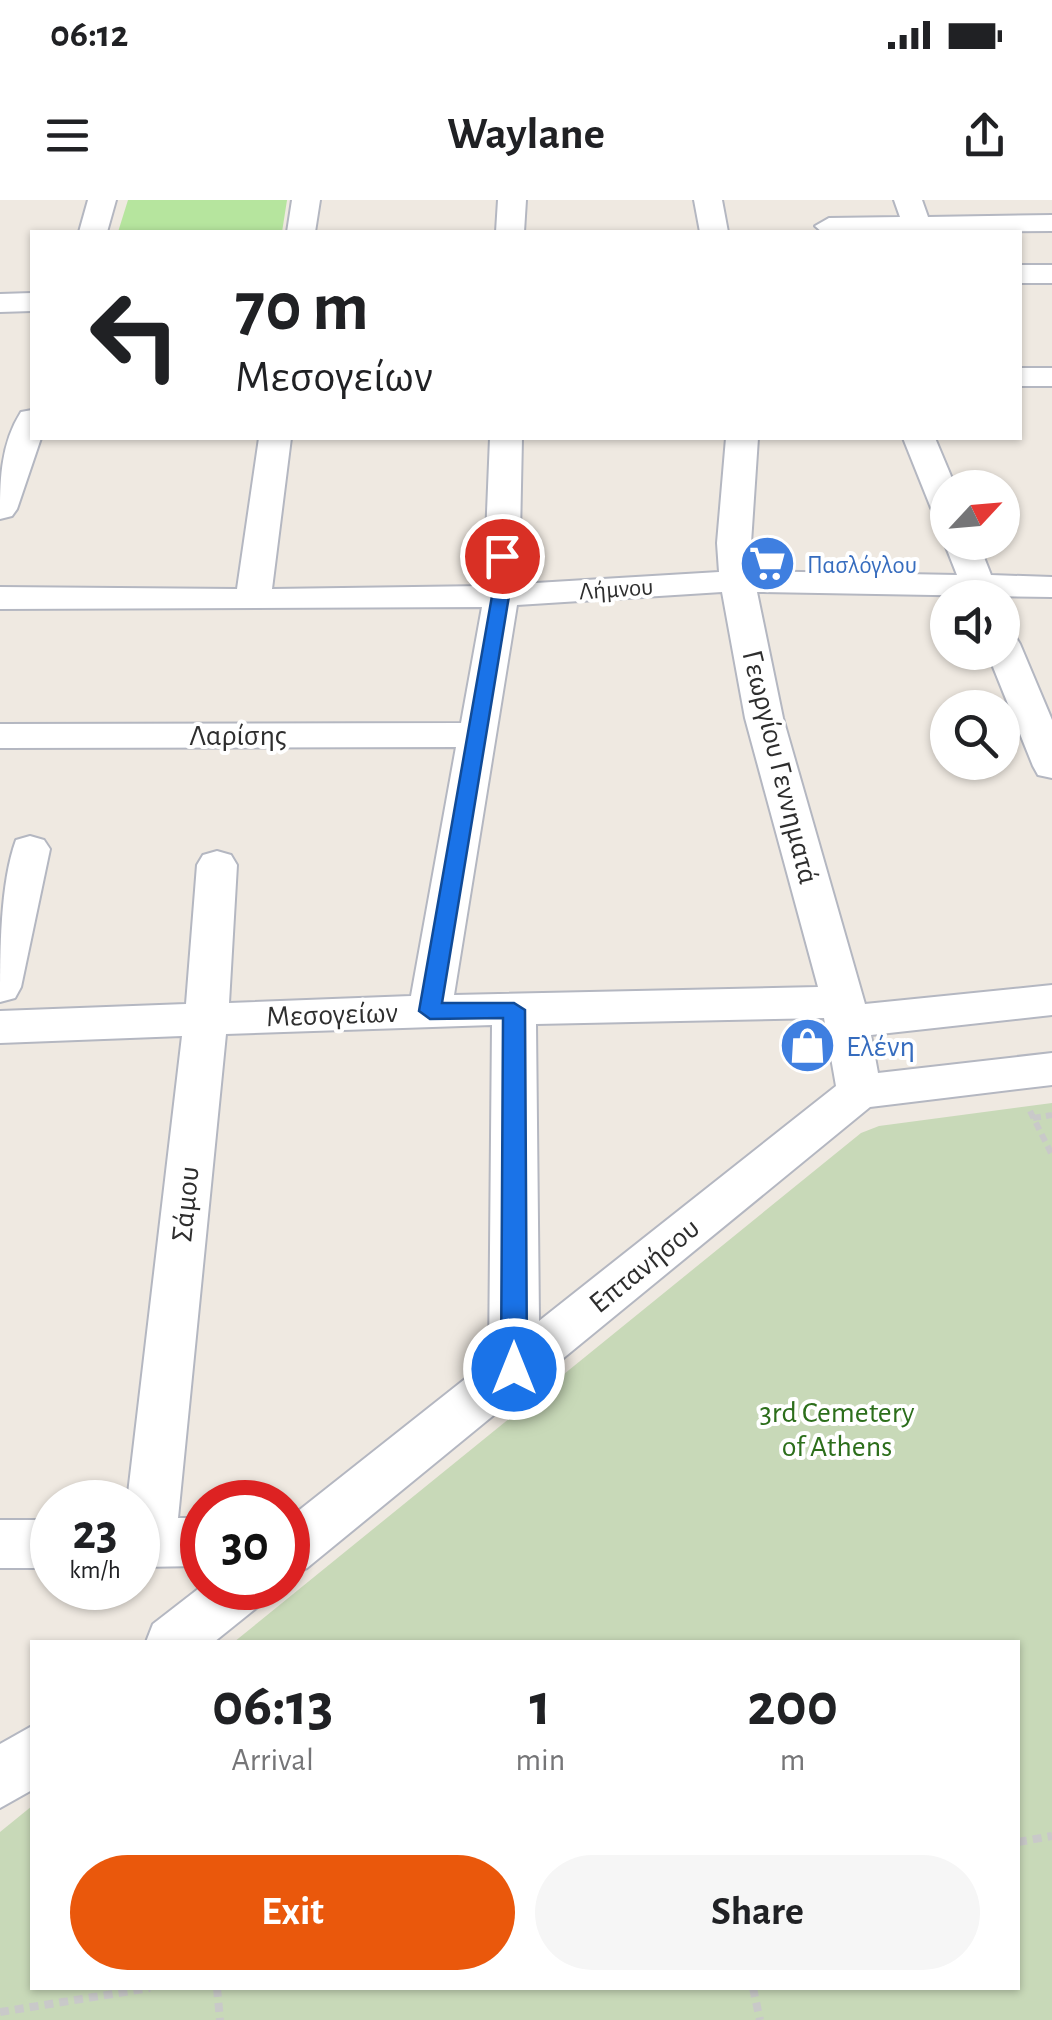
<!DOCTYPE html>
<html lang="en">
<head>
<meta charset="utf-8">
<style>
	body { margin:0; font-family:"Alegreya Sans",sans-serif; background:#f6f6f6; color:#202124; height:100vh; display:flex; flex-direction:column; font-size:38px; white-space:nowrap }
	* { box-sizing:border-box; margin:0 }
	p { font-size:32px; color:#757577 }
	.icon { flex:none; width:55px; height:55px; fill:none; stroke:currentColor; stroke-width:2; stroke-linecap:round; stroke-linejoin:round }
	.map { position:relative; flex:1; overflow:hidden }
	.details { position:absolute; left:30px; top:1440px; width:990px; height:350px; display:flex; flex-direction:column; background:#fff; border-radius:0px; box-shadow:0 2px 8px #0004 }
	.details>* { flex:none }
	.guide { position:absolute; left:30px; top:30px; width:992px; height:210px; border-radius:0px; box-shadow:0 2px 8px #0004; background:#fff; color:#202124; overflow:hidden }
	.needle { width:65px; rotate:64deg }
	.buttons { position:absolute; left:930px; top:270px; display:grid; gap:20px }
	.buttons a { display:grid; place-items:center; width:90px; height:90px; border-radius:50%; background:#fff; box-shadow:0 2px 8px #0004; font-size:50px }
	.speed { position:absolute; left:30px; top:1280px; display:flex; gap:20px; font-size:50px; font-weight:700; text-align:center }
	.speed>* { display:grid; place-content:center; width:130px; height:130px; border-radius:50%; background:#fff; box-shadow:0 2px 8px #0004; line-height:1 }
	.speed small { font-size:25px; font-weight:400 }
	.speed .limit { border:15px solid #d22; background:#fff; color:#111 }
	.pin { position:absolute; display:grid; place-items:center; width:85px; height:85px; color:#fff; margin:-42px; border:5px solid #fff; border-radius:50%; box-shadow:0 2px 10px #0007 }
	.me { position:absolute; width:110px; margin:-55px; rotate:0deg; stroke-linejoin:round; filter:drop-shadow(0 0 8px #0008) }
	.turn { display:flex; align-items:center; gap:35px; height:210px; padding:0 40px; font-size:45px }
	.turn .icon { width:130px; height:130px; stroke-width:2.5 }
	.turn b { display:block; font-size:70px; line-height:85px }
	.eta { display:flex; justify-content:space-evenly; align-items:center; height:170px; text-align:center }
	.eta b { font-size:60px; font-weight:700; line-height:70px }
	.button { display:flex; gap:20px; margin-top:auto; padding:20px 40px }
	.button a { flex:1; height:115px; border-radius:60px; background:#ea580c; color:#fff; font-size:40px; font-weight:700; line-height:115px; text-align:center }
	.button a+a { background:#f6f6f6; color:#202124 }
	.status { display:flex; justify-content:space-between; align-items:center; height:70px; padding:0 50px; background:#fff; direction:ltr }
	.status svg { height:28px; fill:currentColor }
	header { display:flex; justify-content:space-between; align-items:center; height:130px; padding:0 40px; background:#fff; font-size:45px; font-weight:700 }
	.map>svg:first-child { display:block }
	.green { fill:#b6e59e }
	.cemetery { fill:#c8d9b8 }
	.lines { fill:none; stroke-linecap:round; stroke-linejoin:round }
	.minor-casing { stroke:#b4b7c1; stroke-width:4 }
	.path-far1 { stroke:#c9c9c9; stroke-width:6; stroke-dasharray:8 5; stroke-linecap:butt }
	.path { stroke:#c9c9c9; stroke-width:8; stroke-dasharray:9 6; stroke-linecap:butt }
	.minor { fill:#fff; fill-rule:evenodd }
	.route { fill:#1a73e8; stroke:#114b97; stroke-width:2.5 }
	.labels { text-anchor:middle; stroke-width:8; stroke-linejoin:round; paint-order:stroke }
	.far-shop-label { font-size:25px; fill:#366cbe; stroke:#fff; text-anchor:start }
	.far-street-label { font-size:25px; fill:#2e2e2e; stroke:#fff }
	.street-label { font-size:30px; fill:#2e2e2e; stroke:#fff }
	.shop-label { font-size:30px; fill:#366cbe; stroke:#fff; text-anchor:start }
	.park-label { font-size:30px; fill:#2c6e1b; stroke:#fff }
</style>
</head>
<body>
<div class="status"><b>06:12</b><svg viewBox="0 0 49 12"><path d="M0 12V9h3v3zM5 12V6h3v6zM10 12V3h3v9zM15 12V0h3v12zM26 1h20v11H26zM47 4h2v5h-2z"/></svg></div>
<header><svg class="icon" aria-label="menu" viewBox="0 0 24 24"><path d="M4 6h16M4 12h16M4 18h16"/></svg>Waylane<svg class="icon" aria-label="share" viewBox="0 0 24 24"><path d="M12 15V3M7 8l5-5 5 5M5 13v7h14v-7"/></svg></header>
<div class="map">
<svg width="1052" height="1820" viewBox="0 0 1052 1820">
	<rect width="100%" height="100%" fill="#efe9e1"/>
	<path class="green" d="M128,0H287L282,32H118Z"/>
	<path class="cemetery" d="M1052,903V1820H0V1632L32,1606V1788H1018V1442H234L861,933L879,926Z"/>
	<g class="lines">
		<defs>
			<g id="minor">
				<path d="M88,0H116L107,32H79Z"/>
				<path d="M292,0H320L315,32H287Z"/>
				<path d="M498,0H526L524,32H496Z"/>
				<path d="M694,0H722L728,32H700Z"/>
				<path d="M894,0H922L928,17L1052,15V31L822,32L815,26L829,18L900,17Z"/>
				<rect x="1020" y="65" width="32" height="18"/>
				<path d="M32,93V111L0,112V94Z"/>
				<rect x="1020" y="168" width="32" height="18"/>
				<path d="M32,210V238H41L17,309L12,316L0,319C0,282 0,245 21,212Z"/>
				<path d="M259,238H291L272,389L484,386L490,238H522L519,384L719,372L717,343L726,238H758L751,343L753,371L957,375L944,342L948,337V342H978L991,375L1052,377V397L757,392L783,518L865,804L1052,785V815L871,835L878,873L1052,853V885L870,907L307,1368L288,1375V1319L489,1160L492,825L226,834L178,1318H202V1366L138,1367V1302H127L182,836L0,843V811L186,804L197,665L203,655L217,651L231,655L237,665L229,803L411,796L456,547L0,548V524L461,523L482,407L0,409V387L237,389ZM722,392L745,518L818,787L454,795L517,405ZM824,818L836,886L539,1121L536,824Z"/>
				<path d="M903,238H935L956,288H948V318L936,315L931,308Z"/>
				<path d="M1002,433L1015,436L1020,444L1052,520V578L1038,575L1033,566L987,452H1002Z"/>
				<path d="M30,636L44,640L50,649L21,787L15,798L0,802C0,752 0,684 16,640Z"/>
				<rect x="0" y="1320" width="52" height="48"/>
				<path d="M202,1386L268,1388L260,1405L214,1442H146L153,1424Z"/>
				<path d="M32,1526V1590L0,1608V1544Z"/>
			</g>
		</defs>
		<use href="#minor" class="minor-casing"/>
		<g class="path-far1">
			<path d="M1030,911L1052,955"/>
			<path d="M1033,918L1052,915"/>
		</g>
		<g class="path">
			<path d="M1018,1642L1052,1636"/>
			<path d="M217,1788L220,1820"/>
			<path d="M753,1788L760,1820"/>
			<path d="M0,1812L150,1788"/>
		</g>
		<use href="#minor" class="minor"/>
	</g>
	<path class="route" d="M502,351L511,356L509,396L442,803H514L525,810L527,1169L523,1177L514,1180L505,1177L501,1169L503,818L430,819L419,811L492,396L493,356Z"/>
	<defs>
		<symbol id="supermarket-disc" viewBox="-11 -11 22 22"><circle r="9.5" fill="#3f7fe0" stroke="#fff"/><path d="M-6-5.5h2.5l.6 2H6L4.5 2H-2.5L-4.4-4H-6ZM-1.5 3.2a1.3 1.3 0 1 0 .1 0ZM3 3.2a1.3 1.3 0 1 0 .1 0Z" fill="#fff"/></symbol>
		<symbol id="shop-disc" viewBox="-11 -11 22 22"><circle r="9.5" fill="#3f7fe0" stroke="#fff"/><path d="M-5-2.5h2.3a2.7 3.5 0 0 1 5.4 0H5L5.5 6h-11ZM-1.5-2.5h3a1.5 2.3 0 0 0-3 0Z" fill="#fff"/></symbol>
	</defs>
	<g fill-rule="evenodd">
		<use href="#supermarket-disc" x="736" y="332" width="63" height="63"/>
		<use href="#shop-disc" x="776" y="814" width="63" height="63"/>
	</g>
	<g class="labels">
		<g class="far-shop-label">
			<text x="807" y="373">Πασλόγλου</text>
		</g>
		<g class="far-street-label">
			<text transform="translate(616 388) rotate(-4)" y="9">Λήμνου</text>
		</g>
		<g class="street-label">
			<text x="238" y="545">Λαρίσης</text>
			<text transform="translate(781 567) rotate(76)" y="10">Γεωργίου Γεννηματά</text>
			<text transform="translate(332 814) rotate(-2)" y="10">Μεσογείων</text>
			<text transform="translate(185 1004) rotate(-84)" y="10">Σάμου</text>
			<text transform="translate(644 1065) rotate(-39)" y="10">Επτανήσου</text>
		</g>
		<g class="shop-label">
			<text x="846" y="856">Ελένη</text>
		</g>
		<g class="park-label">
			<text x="837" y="1222">3rd Cemetery<tspan x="837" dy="34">of Athens</tspan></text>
		</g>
	</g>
</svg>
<div class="buttons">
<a><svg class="needle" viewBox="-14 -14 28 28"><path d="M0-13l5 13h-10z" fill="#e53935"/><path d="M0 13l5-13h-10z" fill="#757577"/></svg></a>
<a><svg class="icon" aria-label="sound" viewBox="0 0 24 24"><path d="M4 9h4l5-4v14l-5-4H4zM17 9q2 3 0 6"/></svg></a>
<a><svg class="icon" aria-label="search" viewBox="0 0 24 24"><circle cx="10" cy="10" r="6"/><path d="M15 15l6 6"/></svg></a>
</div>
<div class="speed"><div>23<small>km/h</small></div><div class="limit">30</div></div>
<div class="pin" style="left:502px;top:356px;background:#d93025"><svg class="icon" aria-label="arrive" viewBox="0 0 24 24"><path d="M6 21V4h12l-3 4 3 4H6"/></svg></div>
<svg class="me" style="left:514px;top:1169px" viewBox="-20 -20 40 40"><circle r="17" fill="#1a73e8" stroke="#fff" stroke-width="3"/><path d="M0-11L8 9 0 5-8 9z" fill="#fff"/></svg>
<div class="guide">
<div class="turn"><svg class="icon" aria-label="left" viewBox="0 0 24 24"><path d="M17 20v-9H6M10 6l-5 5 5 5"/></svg><div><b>70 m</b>Μεσογείων</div></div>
</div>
<section class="details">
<div class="eta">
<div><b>06:13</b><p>Arrival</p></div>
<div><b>1</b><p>min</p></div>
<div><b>200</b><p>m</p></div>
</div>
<div class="button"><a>Exit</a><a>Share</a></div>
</section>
</div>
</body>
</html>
